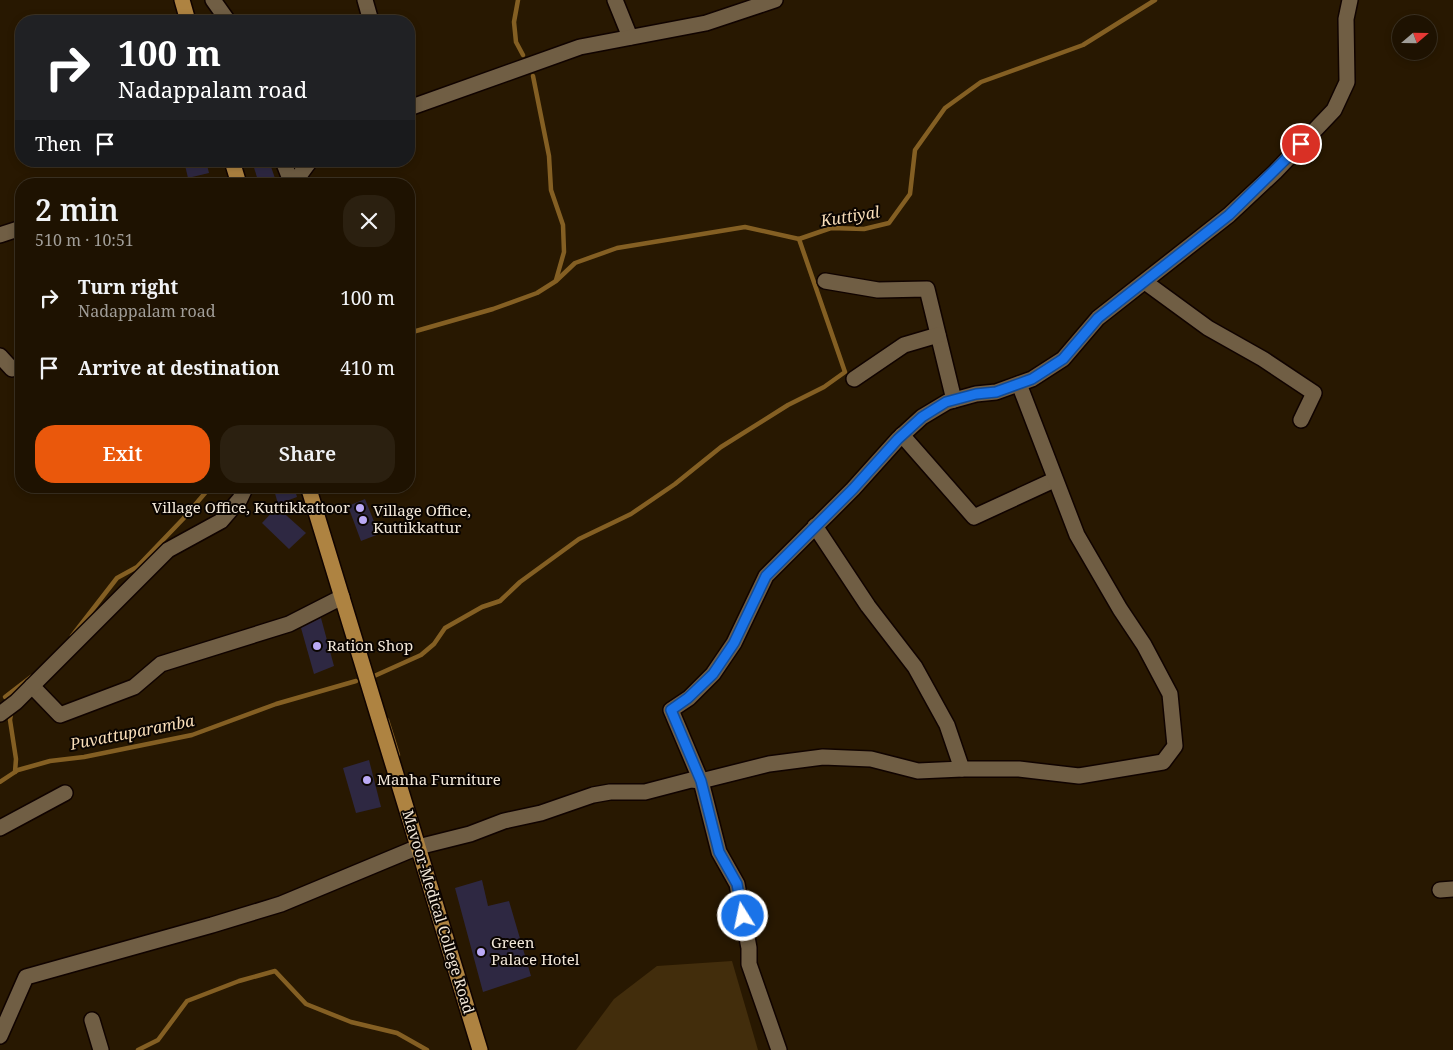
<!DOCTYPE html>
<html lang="en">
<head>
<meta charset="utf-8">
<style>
	body { margin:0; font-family:"Noto Serif",serif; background:#2b2010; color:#f1f3f6; height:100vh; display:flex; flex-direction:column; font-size:19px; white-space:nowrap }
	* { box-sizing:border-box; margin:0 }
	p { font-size:16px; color:#a19e99 }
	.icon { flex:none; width:28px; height:28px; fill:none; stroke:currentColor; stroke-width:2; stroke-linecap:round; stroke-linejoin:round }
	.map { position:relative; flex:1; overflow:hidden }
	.panel { position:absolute; left:15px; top:178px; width:400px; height:315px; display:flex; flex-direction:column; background:#1e1201; border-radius:20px; box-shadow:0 2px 8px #0003,0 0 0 1px #3c3223 }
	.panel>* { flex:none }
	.top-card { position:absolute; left:15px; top:15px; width:400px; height:152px; border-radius:20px; box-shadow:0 2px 8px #0003,0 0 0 1px #3c3223; background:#202124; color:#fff; overflow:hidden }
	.needle { width:32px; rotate:70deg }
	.fabs { position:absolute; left:1392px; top:15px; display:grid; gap:10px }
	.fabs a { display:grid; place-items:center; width:45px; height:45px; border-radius:50%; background:#1e1201; box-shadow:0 2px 8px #0003,0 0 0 1px #3c3223; font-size:25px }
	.pin { position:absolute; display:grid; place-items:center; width:42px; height:42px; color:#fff; margin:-21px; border:2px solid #fff; border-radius:50%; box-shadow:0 1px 5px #0007 }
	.me { position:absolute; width:55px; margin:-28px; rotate:350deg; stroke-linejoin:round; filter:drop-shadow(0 0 4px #0008) }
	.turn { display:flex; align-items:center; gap:18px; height:105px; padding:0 20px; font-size:22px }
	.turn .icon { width:65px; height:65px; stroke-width:2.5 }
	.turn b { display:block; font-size:35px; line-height:42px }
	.then { display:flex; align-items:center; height:48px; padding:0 20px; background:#0003; gap:10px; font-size:19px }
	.round { display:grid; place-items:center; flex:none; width:52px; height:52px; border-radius:20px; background:#2b2010 }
	.summary { display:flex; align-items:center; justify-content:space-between; height:85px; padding:0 20px }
	h1 { font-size:30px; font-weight:600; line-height:38px }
	.action { display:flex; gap:10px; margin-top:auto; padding:10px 20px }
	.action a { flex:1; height:58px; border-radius:20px; background:#ea580c; color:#fff; font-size:20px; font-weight:600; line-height:58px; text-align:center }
	.action a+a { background:#2b2010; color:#f1f3f6 }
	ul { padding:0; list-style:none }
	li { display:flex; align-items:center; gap:15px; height:70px; padding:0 20px }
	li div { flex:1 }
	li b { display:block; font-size:19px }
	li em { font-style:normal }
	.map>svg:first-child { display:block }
	.green { fill:#422d0c }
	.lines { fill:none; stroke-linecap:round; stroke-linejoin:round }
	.stream { stroke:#845f23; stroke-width:4.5 }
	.building { fill:#2e2842 }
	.minor-casing { stroke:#100300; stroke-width:18 }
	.major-casing { stroke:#100300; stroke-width:18 }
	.minor { stroke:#705e44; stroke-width:15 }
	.major { stroke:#ae8341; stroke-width:15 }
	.route-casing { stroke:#114b97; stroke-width:12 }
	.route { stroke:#1a73e8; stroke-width:9 }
	.poi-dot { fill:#bbaaf6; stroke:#0b0501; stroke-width:2 }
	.labels { text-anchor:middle; stroke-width:4; stroke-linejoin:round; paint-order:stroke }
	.poi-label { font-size:15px; fill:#f3e8d9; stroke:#0b0501; text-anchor:start }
	.street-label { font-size:15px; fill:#f3e8d9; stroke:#0b0501 }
	.water-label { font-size:16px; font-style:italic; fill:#fadfba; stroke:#0b0501 }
</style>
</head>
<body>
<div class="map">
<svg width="1453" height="1050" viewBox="0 0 1453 1050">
	<rect width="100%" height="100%" fill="#281801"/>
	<path class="green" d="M732,961L758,1050H576L614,999L657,966Z"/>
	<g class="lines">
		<g class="stream">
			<path d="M518,0L514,22L516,42L523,55"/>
			<path d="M533,76L549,156L551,190L563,225L564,252L556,280"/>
			<path d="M409,333L493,309L537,293L556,281L575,263L617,248L745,227L799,239L831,228L864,229L889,223L910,194L915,150L945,108L981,82L1083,45L1155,0"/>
			<path d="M72,636L117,578L137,567L183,519L211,486"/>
			<path d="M373,680L372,677L421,655L434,644L445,628L482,607L500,601L520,582L579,539L631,514L675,484L721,447L788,405L824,387L845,372L799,239"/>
			<path d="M5,697L31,677"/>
			<path d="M11,714L10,720L16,759L15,772"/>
			<path d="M387,720L398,755"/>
			<path d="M0,782L18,770L50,761L84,757L192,735L276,704L356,681"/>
			<path d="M138,1050L158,1040L187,1001L239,981L275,971L306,1004L351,1022L397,1033L427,1050"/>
		</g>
	</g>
	<g class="building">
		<path d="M184,161H206L209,173L188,178Z"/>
		<path d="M252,161H269L277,184H259Z"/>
		<path d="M273,486H294L297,497L278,504Z"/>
		<path d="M365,499L379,534L361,541L348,506Z"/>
		<path d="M277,507L306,533L289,549L262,523Z"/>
		<path d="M321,618L334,666L314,674L301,628Z"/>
		<path d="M369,760L381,807L356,813L343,768Z"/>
		<path d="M482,880L488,906L509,901L531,976L483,992L455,888Z"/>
	</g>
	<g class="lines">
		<defs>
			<g id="minor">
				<path d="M213,0L228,21"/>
				<path d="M365,0L371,21"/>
				<path d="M615,0L630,37"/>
				<path d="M409,108L580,47L706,23L775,0"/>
				<path d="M283,161L292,184"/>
				<path d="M293,184L310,161"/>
				<path d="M0,235L21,228"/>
				<path d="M825,281L878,290L927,289L954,400"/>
				<path d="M1145,282L1208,328L1263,359L1314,393L1301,420"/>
				<path d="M0,356L12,369"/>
				<path d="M854,379L904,345L938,335"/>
				<path d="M902,435L974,517L1054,480"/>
				<path d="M32,686L60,715L134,687L161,664L289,624L342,597"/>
				<path d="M0,714L16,702L168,550L221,521L240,499L246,486"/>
				<path d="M962,769H1019L1079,776L1163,762L1175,746L1170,694L1144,645L1120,609L1077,535L1019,384"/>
				<path d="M0,828L65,793"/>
				<path d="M1440,890L1453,889"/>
				<path d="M92,1020L101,1050"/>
				<path d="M0,1036L26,977L212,925L281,904L418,847L470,834L504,821L541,813L593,795L610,792H645L691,780L701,781L769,764L823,757L871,759L918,771L962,769L947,725L915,667L868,606L815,526"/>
				<path d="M779,1050L749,964V948L737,884L719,852L701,781L671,710L689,698L713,674L734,643L766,576L853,489L898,439L922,417L947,402L976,394L996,392L1032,379L1063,359L1098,318L1229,215L1275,172L1334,110L1347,82L1346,19L1350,0"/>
			</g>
			<g id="major">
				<path d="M182,0L188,21"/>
				<path d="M232,161L239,184"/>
				<path d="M308,486L480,1050"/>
			</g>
		</defs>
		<use href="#minor" class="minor-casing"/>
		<use href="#major" class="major-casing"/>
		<use href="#minor" class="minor"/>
		<use href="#major" class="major"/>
	</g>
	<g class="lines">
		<defs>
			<path id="route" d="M743,916L737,884L719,852L701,781L671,710L688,698L713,674L734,643L766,576L853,489L898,439L922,417L946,402L976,394L996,392L1032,379L1063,359L1098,318L1229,215L1301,144"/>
		</defs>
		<use href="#route" class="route-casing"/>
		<use href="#route" class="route"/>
	</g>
	<g class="poi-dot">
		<circle cx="360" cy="508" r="5"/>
		<circle cx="363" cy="520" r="5"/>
		<circle cx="317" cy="646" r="5"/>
		<circle cx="367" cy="780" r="5"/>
		<circle cx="481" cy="952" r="5"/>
	</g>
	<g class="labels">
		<g class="poi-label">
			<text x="350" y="513" text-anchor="end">Village Office, Kuttikkattoor</text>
			<text x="373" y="516">Village Office,<tspan x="373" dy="17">Kuttikkattur</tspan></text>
			<text x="327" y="651">Ration Shop</text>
			<text x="377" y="785">Manha Furniture</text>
			<text x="491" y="948">Green<tspan x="491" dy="17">Palace Hotel</tspan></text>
		</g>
		<g class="street-label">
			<text transform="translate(438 912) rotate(73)" y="5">Mavoor-Medical College Road</text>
		</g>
		<g class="water-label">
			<text transform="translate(850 216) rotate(-9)" y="6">Kuttiyal</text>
			<text transform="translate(132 732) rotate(-11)" y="6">Puvattuparamba</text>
		</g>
	</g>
</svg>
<div class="fabs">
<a><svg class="needle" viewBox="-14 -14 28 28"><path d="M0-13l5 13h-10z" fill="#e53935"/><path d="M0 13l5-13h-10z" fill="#a19e99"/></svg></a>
</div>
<div class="pin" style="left:1301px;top:144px;background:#d93025"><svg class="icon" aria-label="arrive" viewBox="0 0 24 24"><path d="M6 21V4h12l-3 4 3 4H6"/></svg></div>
<svg class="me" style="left:743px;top:916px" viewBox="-20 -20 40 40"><circle r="17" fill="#1a73e8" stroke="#fff" stroke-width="3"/><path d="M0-11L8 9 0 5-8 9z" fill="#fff"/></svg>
<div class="top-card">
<div class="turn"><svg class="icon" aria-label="right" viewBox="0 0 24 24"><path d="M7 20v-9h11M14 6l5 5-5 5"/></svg><div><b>100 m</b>Nadappalam road</div></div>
<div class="then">Then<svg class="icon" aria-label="arrive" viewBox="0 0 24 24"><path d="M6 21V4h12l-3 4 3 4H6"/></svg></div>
</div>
<section class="panel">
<div class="summary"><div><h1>2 min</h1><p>510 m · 10:51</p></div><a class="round"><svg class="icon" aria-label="close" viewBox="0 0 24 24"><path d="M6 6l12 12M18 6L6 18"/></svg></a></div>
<ul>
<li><svg class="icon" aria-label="right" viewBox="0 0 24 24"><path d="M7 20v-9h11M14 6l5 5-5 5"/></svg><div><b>Turn right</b><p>Nadappalam road</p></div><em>100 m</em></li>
<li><svg class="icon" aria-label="arrive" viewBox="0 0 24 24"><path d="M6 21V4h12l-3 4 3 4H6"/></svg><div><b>Arrive at destination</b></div><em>410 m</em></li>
</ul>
<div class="action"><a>Exit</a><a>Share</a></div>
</section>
</div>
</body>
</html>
